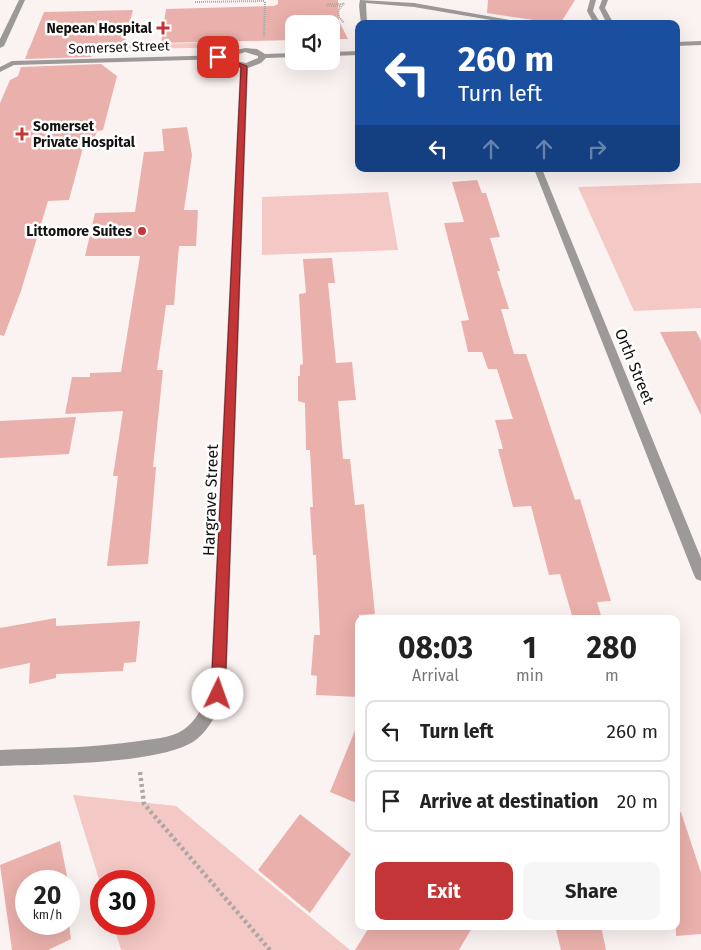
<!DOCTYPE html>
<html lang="en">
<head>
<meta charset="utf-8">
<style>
	body { margin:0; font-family:"Fira Sans",sans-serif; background:#f6f6f6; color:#222; height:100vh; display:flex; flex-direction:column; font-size:19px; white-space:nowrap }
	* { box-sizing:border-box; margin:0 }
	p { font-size:16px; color:#767676 }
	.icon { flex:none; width:28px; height:28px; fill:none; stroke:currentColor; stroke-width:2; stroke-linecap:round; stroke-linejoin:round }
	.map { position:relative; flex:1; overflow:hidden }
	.panel { position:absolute; left:355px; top:615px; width:325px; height:315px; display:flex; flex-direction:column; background:#fff; border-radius:10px; box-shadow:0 5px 20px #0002 }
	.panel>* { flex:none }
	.banner { position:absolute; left:355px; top:20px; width:325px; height:152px; border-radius:10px; box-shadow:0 5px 20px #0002; background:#1a4fa0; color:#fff; overflow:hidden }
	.buttons { position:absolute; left:285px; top:15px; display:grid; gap:10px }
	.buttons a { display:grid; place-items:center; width:55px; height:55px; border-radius:10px; background:#fff; box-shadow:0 5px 20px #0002; font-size:25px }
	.speed { position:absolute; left:15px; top:870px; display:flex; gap:10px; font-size:25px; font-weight:700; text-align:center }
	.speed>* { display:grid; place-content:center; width:65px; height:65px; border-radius:50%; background:#fff; box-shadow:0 5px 20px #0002; line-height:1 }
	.speed small { font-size:12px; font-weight:400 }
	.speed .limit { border:8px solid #d22; background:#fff; color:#111 }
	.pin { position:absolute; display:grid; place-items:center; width:42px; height:42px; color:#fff; margin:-21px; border-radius:10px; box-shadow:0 2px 8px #0006 }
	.me { position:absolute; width:55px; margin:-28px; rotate:3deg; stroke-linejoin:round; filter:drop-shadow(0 0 4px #0008) }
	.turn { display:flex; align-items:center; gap:18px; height:105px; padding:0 20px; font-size:22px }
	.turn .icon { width:65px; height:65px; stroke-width:2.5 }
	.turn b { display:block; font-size:35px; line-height:42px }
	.lanes { display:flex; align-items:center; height:48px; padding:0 20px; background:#0003; justify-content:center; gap:25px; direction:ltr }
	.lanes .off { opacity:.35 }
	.eta { display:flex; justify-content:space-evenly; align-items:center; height:85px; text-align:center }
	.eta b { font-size:30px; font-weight:700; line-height:35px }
	.cta { display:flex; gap:10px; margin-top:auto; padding:10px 20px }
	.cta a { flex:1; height:58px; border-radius:10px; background:#c43538; color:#fff; font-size:20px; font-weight:700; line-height:58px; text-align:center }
	.cta a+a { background:#f6f6f6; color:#222 }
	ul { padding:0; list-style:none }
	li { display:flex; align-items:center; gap:15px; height:62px; margin:0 10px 8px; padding:0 10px; border:2px solid #e0e0e0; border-radius:10px }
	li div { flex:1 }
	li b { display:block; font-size:19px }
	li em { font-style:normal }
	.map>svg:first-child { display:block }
	.green { fill:#f4c8c4 }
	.building { fill:#eab0ab }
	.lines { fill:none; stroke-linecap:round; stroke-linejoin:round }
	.path-far1 { stroke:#aca6a5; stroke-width:2; stroke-dasharray:1 1; stroke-linecap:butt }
	.path { stroke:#aca6a5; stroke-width:4.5; stroke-dasharray:3 3; stroke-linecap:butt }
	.minor { fill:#9c9998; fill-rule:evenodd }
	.route { fill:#c43538; stroke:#7f2224 }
	.poi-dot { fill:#c43538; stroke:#fff; stroke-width:2 }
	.labels { text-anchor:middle; stroke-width:5; stroke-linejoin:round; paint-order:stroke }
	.far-poi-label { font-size:14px; font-weight:bold; fill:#131110; stroke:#fff; text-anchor:end }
	.far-street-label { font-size:14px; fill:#131110; stroke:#fff }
	.street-label { font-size:16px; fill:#131110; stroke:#fff }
</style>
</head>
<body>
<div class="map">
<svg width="701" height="950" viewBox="0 0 701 950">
	<rect width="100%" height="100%" fill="#fbf3f2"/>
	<g class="green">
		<path d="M226,42L228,44V47L27,52L29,48Z"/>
		<path d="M701,183V308L634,311L578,187Z"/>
		<path d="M388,192L398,250L262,255V197Z"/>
		<path d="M73,795L176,806L350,950H121L113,924H144V881H101V886Z"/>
	</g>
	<g class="building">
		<path d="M278,0H338L339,21L348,39H331V24H294V40L161,43L166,9L274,6L278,4Z"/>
		<path d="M488,0H575L560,24L487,13Z"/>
		<path d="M133,10L124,44L77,45L92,57L25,59L44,12Z"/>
		<path d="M101,64L117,76L103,130L97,131L94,139L85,140L69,200L48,201L21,291L4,336L0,335V103L10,80L18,76L21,67Z"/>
		<path d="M187,127L192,155L184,210H198L196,246H179L174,305H166L157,370H163L153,467H156L148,564L107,566L118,476H113L123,411L65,414L72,377H90V373L121,372L140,256H85L95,213L135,212L144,152L164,151L162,129Z"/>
		<path d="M477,180L482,193H486L500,237L490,238L500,271H497L509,309H501L514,354H526L575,500L580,499L611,601L597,602L602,619H573L560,574L549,575L531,506L513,507L498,449H503L495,420L513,419L497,369H488L482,352H468L461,321L469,320L444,223L464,222L452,182Z"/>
		<path d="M332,258L335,283H328L336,363L352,362L356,400L338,401L343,459H350L355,505L364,504L375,614L359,615V697L316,695L317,676L311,675L314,635H320L316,555H313L310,507H313L310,450H306L305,403L298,401V376H300V365L303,364L299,294L306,293L303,259Z"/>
		<path d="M696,331L701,341V415L660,332Z"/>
		<path d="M76,417L69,454L0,458V421Z"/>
		<path d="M56,618V626L140,621L136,662L124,663L123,671L56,674V678L29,684L30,663L0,669V628Z"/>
		<path d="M358,723H359V804L330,792Z"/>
		<path d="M681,812L701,873V934L676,936V813Z"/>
		<path d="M300,814L351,854L310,913L258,870Z"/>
		<path d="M60,841L68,881H26V924H69L71,939L48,950H12L0,865Z"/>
		<path d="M370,926H473L459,950H355Z"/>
		<path d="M555,926H601L606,950H561Z"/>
	</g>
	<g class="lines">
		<g class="path-far1">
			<path d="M195,2L265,1"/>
			<path d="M344,3L338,11L339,17L344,23"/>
			<path d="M327,6L328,4H343"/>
			<path d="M329,6H340"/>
			<path d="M264,37L265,1"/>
		</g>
		<path class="path" d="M140,772L144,804L270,950"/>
		<g class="minor">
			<path d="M19,0H25L4,46L0,48V39Z"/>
			<path d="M360,0L414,3L532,24H515L414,7L366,3L367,24H361L359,6Z"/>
			<path d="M590,0H596L593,11L601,24H594L587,11Z"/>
			<path d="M602,0H608L605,8L614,24H607L599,8Z"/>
			<path d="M701,41V45L676,46V42Z"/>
			<path d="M245,48L257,49L265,54L294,53V57L266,58L261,63L248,68L226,694C219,709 210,729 197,739C165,765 44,764 0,766V750C46,748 93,748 139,741C153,739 171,738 183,730C196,722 203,705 210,693L240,68L229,65L224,59L14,65L0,72V67L12,61L226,55L227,52ZM245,52L258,56V58L246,63L231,60L233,56Z"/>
			<path d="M359,51V55L331,56V52Z"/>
			<path d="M534,169H542L701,558V581L696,579L694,575Z"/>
		</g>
	</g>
	<path class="route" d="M230,55L233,61L247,66L225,694L223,698L218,700L213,698L211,694L241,67L229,64L225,59L214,57Z"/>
	<g class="poi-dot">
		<path d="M160.5 20.5h5v5h5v5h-5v5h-5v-5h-5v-5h5z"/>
		<path d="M19.5 126.5h5v5h5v5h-5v5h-5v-5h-5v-5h5z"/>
		<circle cx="142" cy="231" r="5"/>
	</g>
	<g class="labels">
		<g class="far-poi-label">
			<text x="152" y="33">Nepean Hospital</text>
			<text x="33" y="131" text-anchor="start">Somerset<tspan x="33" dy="16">Private Hospital</tspan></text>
			<text x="132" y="236">Littomore Suites</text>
		</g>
		<g class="far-street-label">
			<text transform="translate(119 47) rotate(-2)" y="5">Somerset Street</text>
		</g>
		<g class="street-label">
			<text transform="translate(635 366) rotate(68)" y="6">Orth Street</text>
			<text transform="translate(210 500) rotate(-88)" y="6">Hargrave Street</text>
		</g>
	</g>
</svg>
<div class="buttons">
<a><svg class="icon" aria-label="sound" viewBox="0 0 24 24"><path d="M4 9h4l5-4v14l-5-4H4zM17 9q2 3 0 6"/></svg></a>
</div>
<div class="speed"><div>20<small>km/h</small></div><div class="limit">30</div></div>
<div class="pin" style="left:218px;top:57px;background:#d93025"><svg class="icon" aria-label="arrive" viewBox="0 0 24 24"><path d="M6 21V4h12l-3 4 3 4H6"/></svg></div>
<svg class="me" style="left:218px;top:694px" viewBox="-20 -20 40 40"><circle r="19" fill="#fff"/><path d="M0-13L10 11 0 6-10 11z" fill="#c43538"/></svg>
<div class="banner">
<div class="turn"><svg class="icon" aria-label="left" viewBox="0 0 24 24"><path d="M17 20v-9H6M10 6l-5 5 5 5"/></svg><div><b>260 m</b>Turn left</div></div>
<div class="lanes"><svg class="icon" aria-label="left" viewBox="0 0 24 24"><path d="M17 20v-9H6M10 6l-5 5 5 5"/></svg><svg class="icon off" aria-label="ahead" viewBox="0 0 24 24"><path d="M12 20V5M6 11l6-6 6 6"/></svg><svg class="icon off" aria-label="ahead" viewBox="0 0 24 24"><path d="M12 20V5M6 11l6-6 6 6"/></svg><svg class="icon off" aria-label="right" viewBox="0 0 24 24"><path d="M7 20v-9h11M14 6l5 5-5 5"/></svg></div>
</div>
<section class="panel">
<div class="eta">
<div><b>08:03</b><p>Arrival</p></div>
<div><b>1</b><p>min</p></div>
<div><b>280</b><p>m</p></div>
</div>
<ul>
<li><svg class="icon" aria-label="left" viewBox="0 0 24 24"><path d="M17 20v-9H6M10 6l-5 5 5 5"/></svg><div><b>Turn left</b></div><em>260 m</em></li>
<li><svg class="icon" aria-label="arrive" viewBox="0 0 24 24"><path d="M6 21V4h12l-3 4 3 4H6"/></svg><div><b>Arrive at destination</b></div><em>20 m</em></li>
</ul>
<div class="cta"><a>Exit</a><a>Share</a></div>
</section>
</div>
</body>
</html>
